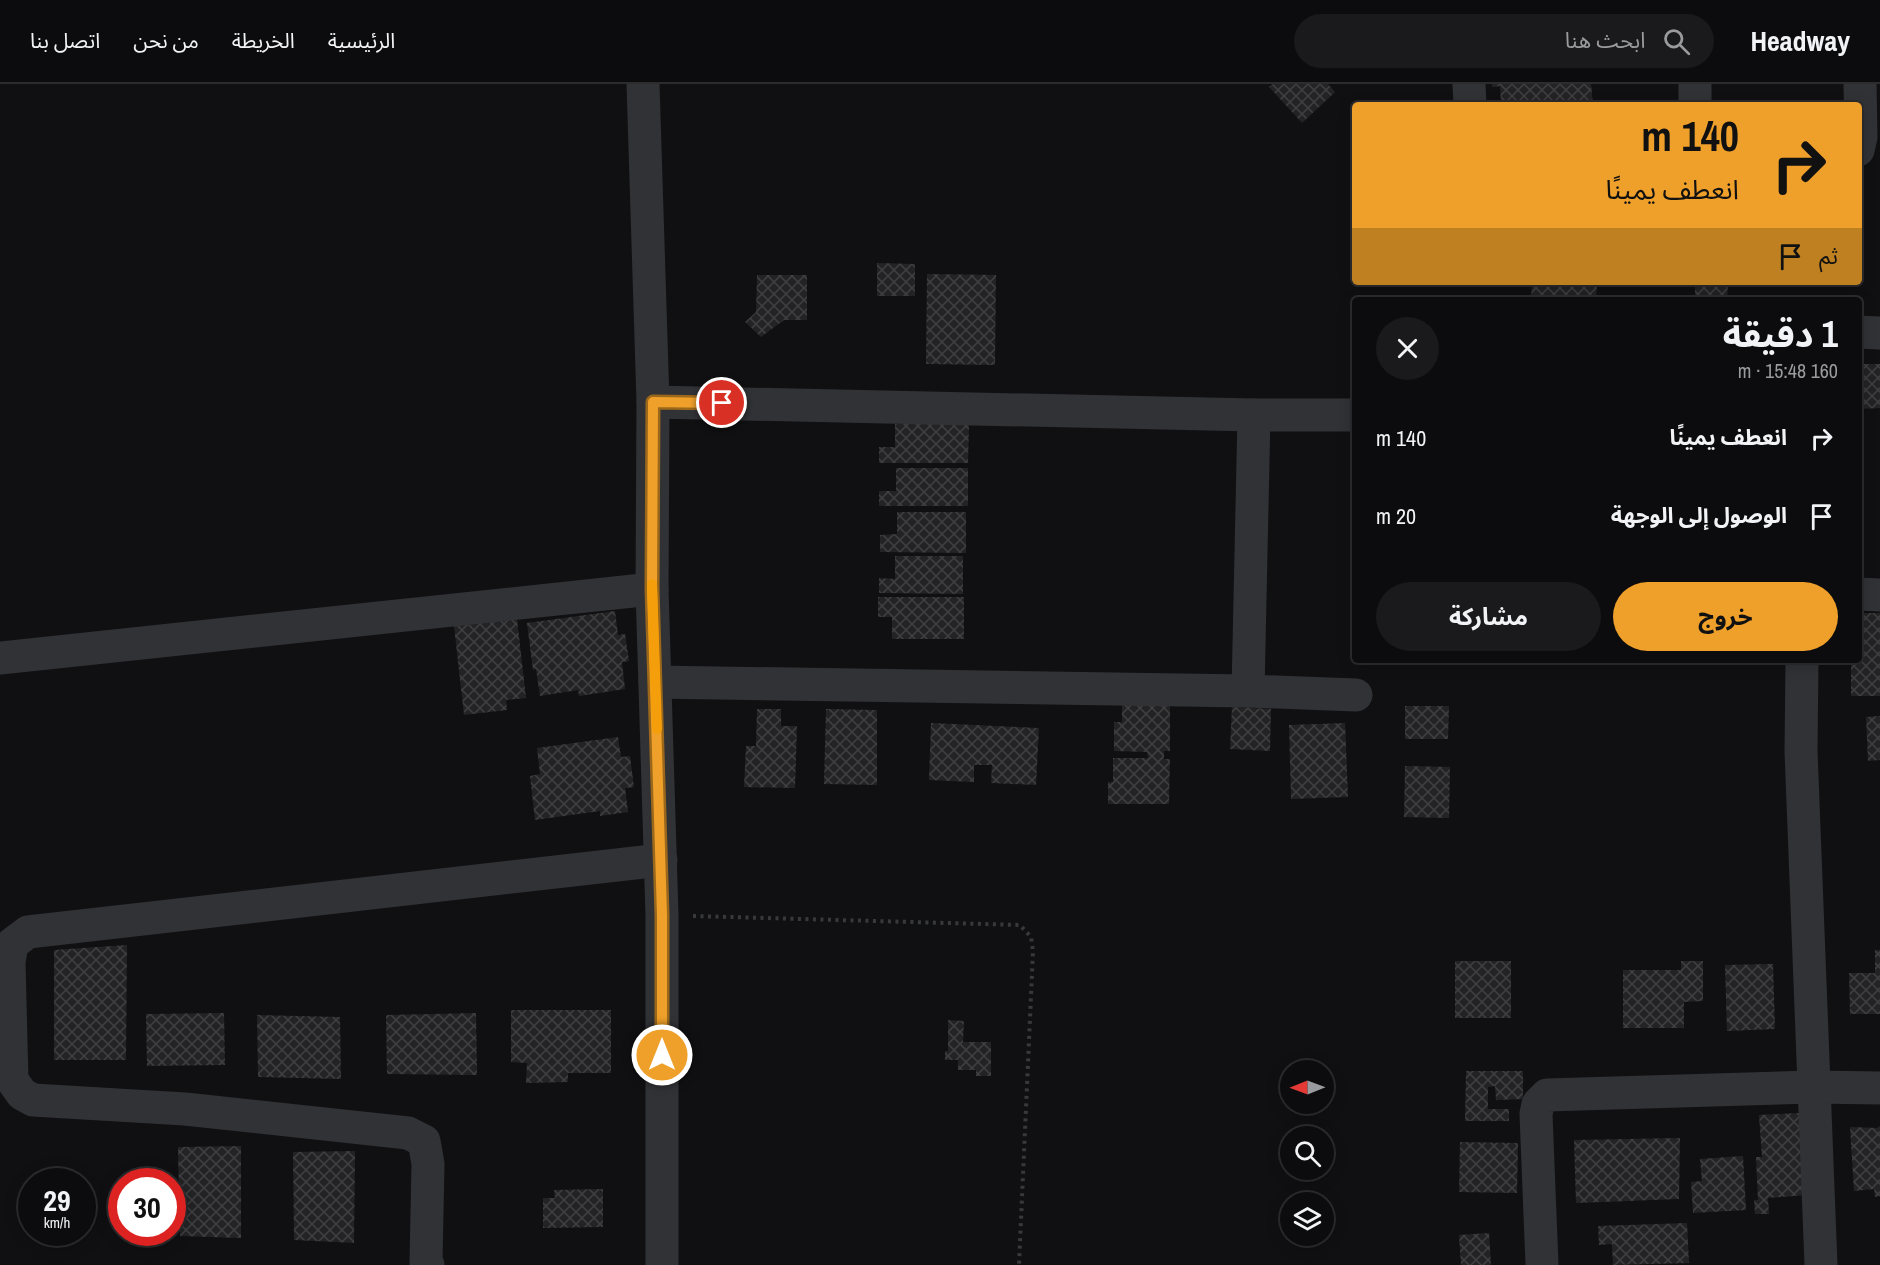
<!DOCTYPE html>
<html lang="ar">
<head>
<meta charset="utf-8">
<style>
	body { margin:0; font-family:"Archivo Narrow","Noto Sans Arabic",sans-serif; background:#1a1a1c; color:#f1f3f6; direction:rtl; height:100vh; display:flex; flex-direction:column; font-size:22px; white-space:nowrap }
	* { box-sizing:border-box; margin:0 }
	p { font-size:20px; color:#9a9b9e }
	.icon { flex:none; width:33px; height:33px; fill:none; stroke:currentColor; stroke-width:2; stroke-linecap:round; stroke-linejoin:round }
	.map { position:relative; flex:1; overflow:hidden; direction:ltr }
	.side { position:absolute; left:1352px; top:213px; width:510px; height:366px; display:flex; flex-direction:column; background:#0c0c0e; border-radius:6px; box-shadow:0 3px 15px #0003,0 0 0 2px #2c2c2e; direction:rtl }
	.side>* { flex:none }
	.hud { position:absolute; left:1352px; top:18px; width:510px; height:183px; border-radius:6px; box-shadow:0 3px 15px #0003,0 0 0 2px #2c2c2e; direction:rtl; background:#efa02a; color:#111; overflow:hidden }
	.needle { width:39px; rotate:269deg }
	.tools { position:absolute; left:1280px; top:976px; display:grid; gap:12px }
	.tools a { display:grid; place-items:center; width:54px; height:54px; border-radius:50%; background:#0c0c0e; box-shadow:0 3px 15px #0003,0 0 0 2px #2c2c2e; font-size:30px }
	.speed { position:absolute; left:18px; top:1084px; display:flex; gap:12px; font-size:30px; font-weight:700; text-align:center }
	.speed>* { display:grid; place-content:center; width:78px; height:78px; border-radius:50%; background:#0c0c0e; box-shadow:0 3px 15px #0003,0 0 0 2px #2c2c2e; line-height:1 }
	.speed small { font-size:15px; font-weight:400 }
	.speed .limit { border:9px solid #d22; background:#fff; color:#111 }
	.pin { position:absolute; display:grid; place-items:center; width:51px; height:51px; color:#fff; margin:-26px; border:3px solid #fff; border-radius:50%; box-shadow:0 2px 6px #0007 }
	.me { position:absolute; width:66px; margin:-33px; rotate:0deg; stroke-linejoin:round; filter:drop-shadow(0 0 4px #0008) }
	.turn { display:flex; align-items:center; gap:21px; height:126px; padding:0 24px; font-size:27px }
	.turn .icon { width:78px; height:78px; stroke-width:2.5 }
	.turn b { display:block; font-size:42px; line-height:51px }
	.then { display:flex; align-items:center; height:57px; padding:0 24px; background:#0003; gap:12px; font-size:22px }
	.round { display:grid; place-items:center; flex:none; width:63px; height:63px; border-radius:32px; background:#1a1a1c }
	.head { display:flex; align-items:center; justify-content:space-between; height:102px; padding:0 24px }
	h1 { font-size:36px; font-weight:700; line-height:45px }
	.action { display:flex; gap:12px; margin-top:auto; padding:12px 24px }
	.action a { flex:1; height:69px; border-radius:36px; background:#efa02a; color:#111; font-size:24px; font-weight:700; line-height:69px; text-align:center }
	.action a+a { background:#1a1a1c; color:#f1f3f6 }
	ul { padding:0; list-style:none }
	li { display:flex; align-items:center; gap:18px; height:78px; padding:0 24px }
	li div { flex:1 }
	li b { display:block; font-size:22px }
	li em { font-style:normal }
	header { display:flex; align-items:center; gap:36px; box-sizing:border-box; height:84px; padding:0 30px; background:#0c0c0e; border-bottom:2px solid #2c2c2e }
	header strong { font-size:28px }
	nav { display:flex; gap:33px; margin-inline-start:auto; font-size:21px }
	.search { width:420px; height:54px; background:#1a1a1c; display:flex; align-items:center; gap:15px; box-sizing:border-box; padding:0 21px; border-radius:33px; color:#9a9b9e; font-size:22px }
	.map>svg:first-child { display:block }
	.building { fill:url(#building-cross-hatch) }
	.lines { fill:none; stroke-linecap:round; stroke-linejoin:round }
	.path { stroke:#37393d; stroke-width:4; stroke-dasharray:3 4.5; stroke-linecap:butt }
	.minor { stroke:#313236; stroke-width:33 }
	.route-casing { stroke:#9b681b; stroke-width:15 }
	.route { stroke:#efa02a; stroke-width:10 }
	.slow { stroke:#f59e0b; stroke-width:10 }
</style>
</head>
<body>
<header>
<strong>Headway</strong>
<div class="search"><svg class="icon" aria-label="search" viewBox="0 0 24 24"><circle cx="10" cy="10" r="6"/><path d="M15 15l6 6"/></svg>ابحث هنا</div>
<nav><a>الرئيسية</a><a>الخريطة</a><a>من نحن</a><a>اتصل بنا</a></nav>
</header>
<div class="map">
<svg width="1880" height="1181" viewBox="0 0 1880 1181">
	<defs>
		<pattern id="building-cross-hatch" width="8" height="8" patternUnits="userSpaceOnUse" patternTransform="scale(1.5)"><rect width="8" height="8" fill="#232326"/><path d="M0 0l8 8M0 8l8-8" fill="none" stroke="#404043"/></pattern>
	</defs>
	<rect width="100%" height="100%" fill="#101012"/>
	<g class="building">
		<path d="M1273,0H1328L1335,8L1302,39L1269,3Z"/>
		<path d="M1492,0H1591L1593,21H1501L1500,2L1492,3Z"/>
		<path d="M877,179L915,180V212H877Z"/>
		<path d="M927,190L996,191L995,281L926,280Z"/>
		<path d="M757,191H807V236H784L761,253L745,238L756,228Z"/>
		<path d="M1532,198H1597L1596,216H1531Z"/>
		<path d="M1695,198H1728L1727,216H1695Z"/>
		<path d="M1858,280H1880V324L1858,325Z"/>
		<path d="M895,340H969L968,379H879V363H895Z"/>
		<path d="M896,384H968V422H879V407H896Z"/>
		<path d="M897,428H966V469L880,468V451L897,450Z"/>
		<path d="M895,472H963V510L879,509V494L895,495Z"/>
		<path d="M878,513H964V555H892V533H878Z"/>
		<path d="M615,527L618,551L625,550L629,577L622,578L625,605L579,612L578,606L540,612L536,585L533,586L527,539Z"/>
		<path d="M1858,529H1880V612H1851V576H1858Z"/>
		<path d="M517,535L526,614L506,616L507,626L464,631L454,542Z"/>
		<path d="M1122,620L1170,621V667H1164V675H1170L1169,720H1108V698H1113V674H1148L1147,668L1114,667V638H1122Z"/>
		<path d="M1405,622H1449L1448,655H1405Z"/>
		<path d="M1232,623L1271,625L1270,667L1230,665Z"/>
		<path d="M757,625H781V642H797L795,704L744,703L746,662H756Z"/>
		<path d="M826,625L877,626V701L824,700Z"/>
		<path d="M1880,632V676L1868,677L1866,633Z"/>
		<path d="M931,639L1039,644L1036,701L991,699L992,681H974V698L929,696Z"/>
		<path d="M1345,639L1348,713L1291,715L1289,641Z"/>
		<path d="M618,653L621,673L630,672L634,703L625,704L628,728L600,732V727L535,736L530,692L540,690L537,664Z"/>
		<path d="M1405,682L1450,683L1449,734L1404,733Z"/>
		<path d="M127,861L126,976H54V866Z"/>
		<path d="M1875,866H1880V930H1850L1849,889H1875Z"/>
		<rect x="1455" y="877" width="56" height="57"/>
		<path d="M1681,877H1703V917L1684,918V944H1623V886H1681Z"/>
		<path d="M1773,880L1775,945L1727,947L1725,881Z"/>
		<path d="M511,926H611V989H568V998L526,999L527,979L511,978Z"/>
		<path d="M224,929L225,981L147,982L146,930Z"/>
		<path d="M476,929L477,991L387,990L386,931Z"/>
		<path d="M257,931L340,933L341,995L258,993Z"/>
		<path d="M948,936L964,937L963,958H991V992H976V986H958V976H945V967H948Z"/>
		<path d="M1466,987H1523V1015L1496,1016L1495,1002L1488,1003V1025H1509V1037H1465Z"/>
		<path d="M1801,1029L1806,1111L1768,1114L1769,1130H1755L1754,1116H1758L1756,1073H1762L1759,1031Z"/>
		<path d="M1880,1042V1112L1875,1113L1874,1105L1854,1107L1850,1043L1877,1044Z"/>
		<path d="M1680,1054L1679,1115L1576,1119L1574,1056Z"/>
		<path d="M1460,1058L1518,1059L1517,1109L1459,1108Z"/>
		<path d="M241,1062V1154L180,1152L178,1063Z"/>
		<path d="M355,1067L354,1159L294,1156L293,1068Z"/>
		<path d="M1743,1072L1746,1126L1693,1129L1691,1098L1702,1097L1700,1075Z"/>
		<path d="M603,1105V1143L543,1144V1114H555L554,1106Z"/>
		<path d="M1687,1139L1689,1179L1613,1181L1612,1160L1599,1161L1598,1142Z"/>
		<path d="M1489,1149L1491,1181H1461L1459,1151Z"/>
	</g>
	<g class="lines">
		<path class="path" d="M693,832L1020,841L1031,853L1033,867L1019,1181"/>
		<g class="minor">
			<path d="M643,0L653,318L652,505L662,831V1181"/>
			<path d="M1469,0L1470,21"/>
			<path d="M1695,0V21"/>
			<path d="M1858,66L1861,53L1860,0"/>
			<path d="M1858,248L1880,249"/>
			<path d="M653,318L1254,331H1354"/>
			<path d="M1858,510L1880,511"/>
			<path d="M0,574L652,505"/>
			<path d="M1802,576L1801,667L1821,1181"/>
			<path d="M655,598L1248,607L1356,611"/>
			<path d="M1248,607L1254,331"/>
			<path d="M428,1181L426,1178L428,1080L424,1057L408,1049L185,1025L33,1016L22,1010L12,996L9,878L12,860L28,848L661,776"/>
			<path d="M1542,1181L1536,1030L1538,1020L1547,1011L1813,1003L1880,1004"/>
		</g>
	</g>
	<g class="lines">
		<defs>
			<path id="route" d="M662,971V831L652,505L653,318L722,319"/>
		</defs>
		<use href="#route" class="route-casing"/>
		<use href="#route" class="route"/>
		<path class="slow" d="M652,500L657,645"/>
	</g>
</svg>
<div class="tools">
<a><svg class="needle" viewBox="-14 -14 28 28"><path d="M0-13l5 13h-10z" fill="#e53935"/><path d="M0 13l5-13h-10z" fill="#9a9b9e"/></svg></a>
<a><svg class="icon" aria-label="search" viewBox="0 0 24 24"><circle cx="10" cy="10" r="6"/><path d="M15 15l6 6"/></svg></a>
<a><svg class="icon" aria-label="layers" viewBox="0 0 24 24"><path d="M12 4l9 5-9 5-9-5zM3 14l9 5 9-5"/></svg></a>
</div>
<div class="speed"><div>29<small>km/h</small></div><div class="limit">30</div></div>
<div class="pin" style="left:722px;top:319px;background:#d93025"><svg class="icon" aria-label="arrive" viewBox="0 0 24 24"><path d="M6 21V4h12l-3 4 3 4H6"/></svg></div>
<svg class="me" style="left:662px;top:971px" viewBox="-20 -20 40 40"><circle r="17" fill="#efa02a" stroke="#fff" stroke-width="3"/><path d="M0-11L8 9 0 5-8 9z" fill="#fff"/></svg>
<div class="hud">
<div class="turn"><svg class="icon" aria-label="right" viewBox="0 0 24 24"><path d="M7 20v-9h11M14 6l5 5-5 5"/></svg><div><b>140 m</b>انعطف يمينًا</div></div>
<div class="then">ثم<svg class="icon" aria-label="arrive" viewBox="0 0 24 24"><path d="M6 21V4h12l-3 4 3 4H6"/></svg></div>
</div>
<section class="side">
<div class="head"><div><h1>1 دقيقة</h1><p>160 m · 15:48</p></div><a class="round"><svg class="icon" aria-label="close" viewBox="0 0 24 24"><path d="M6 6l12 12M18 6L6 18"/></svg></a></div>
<ul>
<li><svg class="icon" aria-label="right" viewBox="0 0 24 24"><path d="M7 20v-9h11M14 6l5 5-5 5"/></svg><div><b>انعطف يمينًا</b></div><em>140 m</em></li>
<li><svg class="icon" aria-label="arrive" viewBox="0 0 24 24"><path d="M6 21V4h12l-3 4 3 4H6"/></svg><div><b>الوصول إلى الوجهة</b></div><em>20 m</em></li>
</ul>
<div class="action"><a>خروج</a><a>مشاركة</a></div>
</section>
</div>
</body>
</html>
